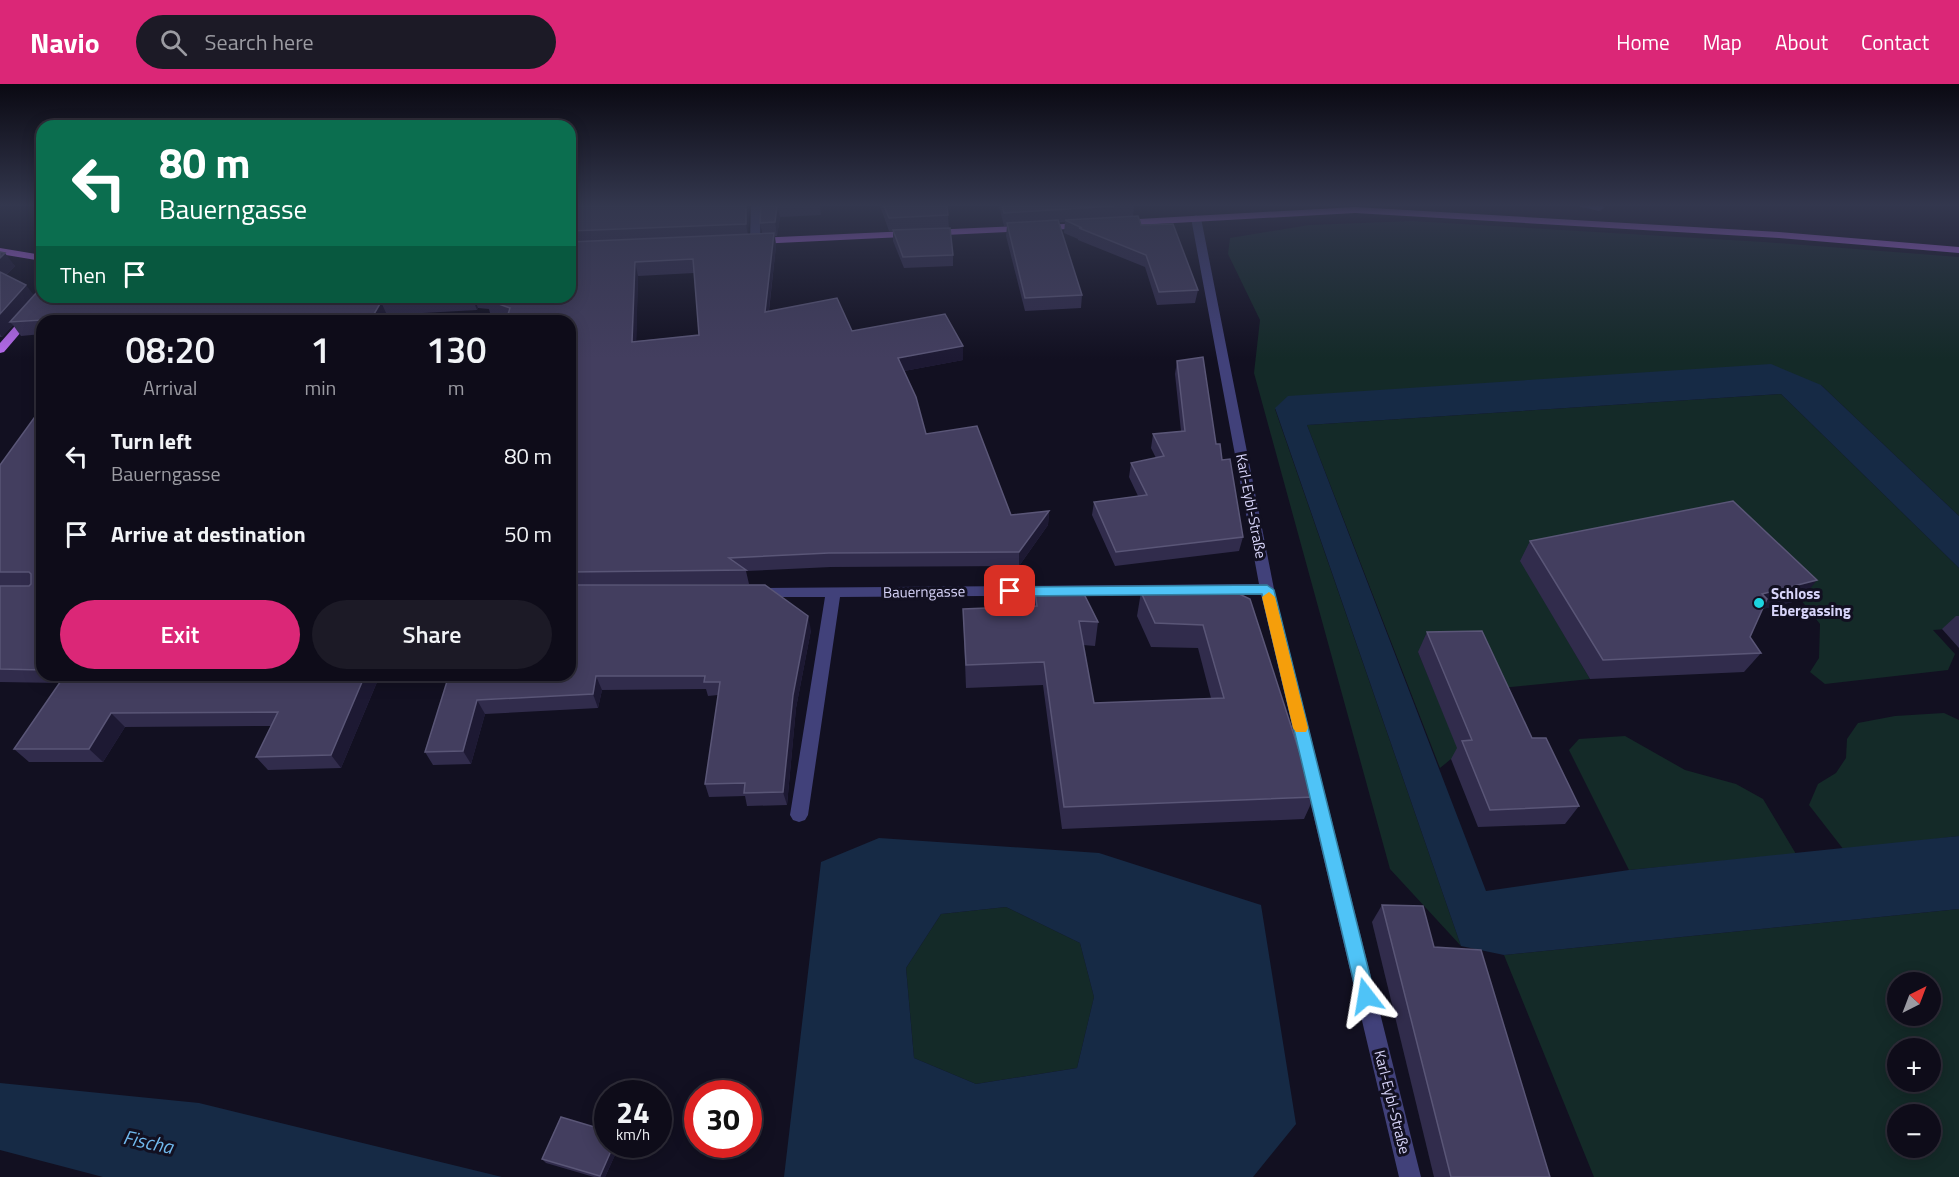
<!DOCTYPE html>
<html lang="en">
<head>
<meta charset="utf-8">
<style>
	body { margin:0; font-family:"Titillium Web",sans-serif; background:#1c1a26; color:#f1f3f6; height:100vh; display:flex; flex-direction:column; font-size:22px; white-space:nowrap }
	* { box-sizing:border-box; margin:0 }
	p { font-size:20px; color:#9b9ba2 }
	.icon { flex:none; width:33px; height:33px; fill:none; stroke:currentColor; stroke-width:2; stroke-linecap:round; stroke-linejoin:round }
	.map { position:relative; flex:1; overflow:hidden }
	.details { position:absolute; left:36px; top:231px; width:540px; height:366px; display:flex; flex-direction:column; background:#0e0c19; border-radius:18px; box-shadow:0 3px 15px #0003,0 0 0 2px #2e2c38 }
	.details>* { flex:none }
	.banner { position:absolute; left:36px; top:36px; width:540px; height:183px; border-radius:18px; box-shadow:0 3px 15px #0003,0 0 0 2px #2e2c38; background:#0b6e4f; color:#fff; overflow:hidden }
	.needle { width:39px; rotate:42deg }
	.controls { position:absolute; left:1887px; top:888px; display:grid; gap:12px }
	.controls a { display:grid; place-items:center; width:54px; height:54px; border-radius:50%; background:#0e0c19; box-shadow:0 3px 15px #0003,0 0 0 2px #2e2c38; font-size:30px }
	.speed { position:absolute; left:594px; top:996px; display:flex; gap:12px; font-size:30px; font-weight:700; text-align:center }
	.speed>* { display:grid; place-content:center; width:78px; height:78px; border-radius:50%; background:#0e0c19; box-shadow:0 3px 15px #0003,0 0 0 2px #2e2c38; line-height:1 }
	.speed small { font-size:15px; font-weight:400 }
	.speed .limit { border:9px solid #d22; background:#fff; color:#111 }
	.pin { position:absolute; display:grid; place-items:center; width:51px; height:51px; color:#fff; margin:-26px; border-radius:12px; box-shadow:0 3px 9px #0006 }
	.me { position:absolute; width:66px; margin:-33px; rotate:346deg; stroke-linejoin:round; filter:drop-shadow(0 0 4px #0008) }
	.turn { display:flex; align-items:center; gap:21px; height:126px; padding:0 24px; font-size:27px }
	.turn .icon { width:78px; height:78px; stroke-width:2.5 }
	.turn b { display:block; font-size:42px; line-height:51px }
	.then { display:flex; align-items:center; height:57px; padding:0 24px; background:#0003; gap:12px; font-size:22px }
	.eta { display:flex; justify-content:space-evenly; align-items:center; height:102px; text-align:center }
	.eta b { font-size:36px; font-weight:600; line-height:42px }
	.button { display:flex; gap:12px; margin-top:auto; padding:12px 24px }
	.button a { flex:1; height:69px; border-radius:36px; background:#db2777; color:#fff; font-size:24px; font-weight:600; line-height:69px; text-align:center }
	.button a+a { background:#1c1a26; color:#f1f3f6 }
	ul { padding:0; list-style:none }
	li { display:flex; align-items:center; gap:18px; height:78px; padding:0 24px }
	li div { flex:1 }
	li b { display:block; font-size:22px }
	li em { font-style:normal }
	header { display:flex; align-items:center; gap:36px; box-sizing:border-box; height:84px; padding:0 30px; background:#db2777; color:#fff }
	header strong { font-size:28px }
	nav { display:flex; gap:33px; margin-inline-start:auto; font-size:21px }
	.search { width:420px; height:54px; background:#1c1a26; display:flex; align-items:center; gap:15px; box-sizing:border-box; padding:0 21px; border-radius:33px; color:#9b9ba2; font-size:22px }
	.map>svg:first-child { display:block }
	.green { fill:#142a28; fill-rule:evenodd }
	.water { fill:#162a45; fill-rule:evenodd }
	.lines { fill:none; stroke-linecap:round; stroke-linejoin:round }
	.minor { fill:#41417a; fill-rule:evenodd }
	.major { fill:#b66aec; fill-rule:evenodd }
	.wall { fill:#312c4c; fill-rule:evenodd }
	.shaded-wall { fill:#1d1933 }
	.building { fill:#433e5f; stroke:#5a5677; stroke-width:1.5; fill-rule:evenodd }
	.route { fill:#4fc3f7; stroke:#337fa1; stroke-width:1.5 }
	.slow { fill:#f59e0b }
	.poi-dot { fill:#1cd4df; stroke:#121021; stroke-width:2 }
	.labels { text-anchor:middle; stroke-width:6; stroke-linejoin:round; paint-order:stroke }
	.street-label { font-size:15px; fill:#d8d5fa; stroke:#121021 }
	.poi-label { font-size:15px; font-weight:bold; fill:#d8d5fa; stroke:#121021; text-anchor:start }
	.near-water-label { font-size:20px; font-style:italic; fill:#70b8ed; stroke:#121021 }
</style>
</head>
<body>
<header>
<strong>Navio</strong>
<div class="search"><svg class="icon" aria-label="search" viewBox="0 0 24 24"><circle cx="10" cy="10" r="6"/><path d="M15 15l6 6"/></svg>Search here</div>
<nav><a>Home</a><a>Map</a><a>About</a><a>Contact</a></nav>
</header>
<div class="map">
<svg width="1959" height="1093" viewBox="0 0 1959 1093">
	<rect width="100%" height="100%" fill="#121021"/>
	<g class="green">
		<path d="M1412,137L1764,158L1959,173V432L1821,301L1275,325L1461,862L1390,785L1254,289L1260,236L1228,170L1230,154L1309,141Z"/>
		<path d="M1781,310L1959,484V544L1933,546L1955,570L1948,586L1825,600L1810,588L1819,574L1820,540L1801,516L1521,477L1590,595L1491,605L1418,568L1462,674L1451,675L1440,684L1307,341Z"/>
		<path d="M1944,629L1959,636V752L1844,766L1809,721L1818,700L1836,689L1846,674L1847,655L1858,639L1895,632Z"/>
		<path d="M1625,652L1685,686L1736,700L1763,715L1796,770L1629,786L1569,666L1579,655Z"/>
		<path d="M1006,823L1080,859L1094,913L1077,984L976,1000L914,974L906,884L941,830Z"/>
		<path d="M1959,825V1093H1594L1504,871ZM1930,898V932H1898V898ZM1930,964V998H1898V964ZM1930,1030V1064H1898V1030Z"/>
	</g>
	<g class="water">
		<path d="M1771,280L1821,301L1959,432V484L1781,310L1307,341L1486,807L1629,786L1959,752V825L1504,871L1461,862L1275,324L1288,312Z"/>
		<path d="M879,754L1099,769L1261,821L1296,1040L1253,1093H784L821,778ZM1006,823L1080,859L1094,913L1077,984L976,1000L914,974L906,884L941,830Z"/>
		<path d="M0,999L199,1019L502,1093H103L0,1066Z"/>
	</g>
	<g class="lines">
		<g class="minor">
			<path d="M751,122H761L760,157L755,160L750,157Z"/>
			<path d="M1577,122H1603L1604,124L1599,127Z"/>
			<path d="M1196,131L1201,134L1274,505L1421,1093H1399L1261,510L840,513L808,731L805,736L799,738L793,736L790,731L825,513H757L752,512L750,508L752,504L1259,500L1191,134Z"/>
		</g>
		<g class="major">
			<path d="M1355,123L1779,148L1959,163V169L1779,154L1355,129L1121,142L1116,139L1121,136Z"/>
			<path d="M1085,139L1089,140V144L755,160L750,157L755,154Z"/>
			<path d="M0,164L42,171V177L0,170Z"/>
			<path d="M42,211V213H51L4,268L0,269V259Z"/>
		</g>
	</g>
	<g class="wall">
		<path d="M570,122H749L748,150L762,149L760,139L761,122H820L821,131L780,133L777,152H775L776,162L769,227L852,247L963,262V276L904,287L926,350L1011,431L1049,427L1048,441L1019,482L831,483L746,487L749,500L570,501V237L507,235L490,229L489,225L478,224L477,226L387,231L384,237H42V250L21,252L13,241L2,253H0V168L15,182L6,191L34,211L42,213H570ZM694,189L699,251L636,257L638,192Z"/>
		<path d="M880,122H947L949,144L953,171V182L904,184L893,157V147H889Z"/>
		<path d="M999,122H1134L1133,132L1198,206L1195,219L1157,221L1145,183L1078,156V155L1064,149L1065,138H1059L1082,211L1081,224L1025,227L1006,152L1007,142H1004Z"/>
		<path d="M1177,277L1216,360L1222,376L1243,453L1239,467L1115,482L1092,431L1094,418L1138,412L1129,393L1131,379L1156,374L1151,364L1153,350L1181,347L1175,290Z"/>
		<path d="M42,323V591H380L341,684L268,686L256,673L271,642L125,643L103,678H29L14,665L60,599L0,598V502H29H0V381Z"/>
		<path d="M1530,457L1801,516L1762,525L1750,553L1761,569L1744,588L1590,595L1520,477Z"/>
		<path d="M1035,508L1098,538L1095,562L1083,561L1094,619L1211,614L1198,564L1151,563L1137,532L1141,508H1235L1314,713L1304,735L1062,745L1043,601L966,604L963,525L1034,522Z"/>
		<path d="M1956,532H1959V564L1942,545Z"/>
		<path d="M811,546L796,624L787,721L747,722L745,712L709,713L705,700L718,611L708,612L706,605L602,606L598,624L485,630L471,680L433,681L425,668L449,591Z"/>
		<path d="M1427,548L1532,654L1579,722L1565,740L1478,743L1451,675L1457,664L1418,568Z"/>
		<path d="M1382,821L1434,863L1550,1093H1434L1372,838Z"/>
		<path d="M620,1060L605,1093H594L546,1079L542,1075Z"/>
	</g>
	<g class="shaded-wall">
		<path d="M746,122H749L748,153L746,140Z"/>
		<path d="M777,122L780,133L777,152L775,138Z"/>
		<path d="M774,149L776,162L767,241L765,228Z"/>
		<path d="M5,169L15,182L0,196V174Z"/>
		<path d="M635,178L638,192L636,272L632,258Z"/>
		<path d="M26,201L36,214L10,238L13,241L2,253L0,250V230Z"/>
		<path d="M472,213H474L478,224L477,226Z"/>
		<path d="M381,218L387,231L384,237H370Z"/>
		<path d="M963,262V276L899,288L898,274Z"/>
		<path d="M1049,427L1048,441L1019,482V468Z"/>
		<path d="M1817,496L1801,516L1746,529L1762,510Z"/>
		<path d="M808,532L811,546L796,624L787,721L783,708L793,611Z"/>
		<path d="M365,591H380L341,684L331,671Z"/>
		<path d="M596,592L602,606L598,624L593,610Z"/>
		<path d="M477,616L485,630L471,680L463,667Z"/>
		<path d="M111,629L125,643L103,678L89,665Z"/>
		<path d="M614,1060H620L605,1093H601L600,1092Z"/>
	</g>
	<g class="building">
		<path d="M570,122H746V140L570,147Z"/>
		<path d="M761,122H777L775,138L760,139Z"/>
		<path d="M884,122H947L948,131L889,134Z"/>
		<path d="M1002,122H1114L1004,129Z"/>
		<path d="M1138,132L1141,141L1173,140L1198,206L1159,208L1146,171L1079,144H1082L1065,136Z"/>
		<path d="M1058,136L1082,211L1025,214L1007,139Z"/>
		<path d="M950,144L953,171L903,173L893,146Z"/>
		<path d="M774,149L765,228L837,214L852,247L945,230L963,262L898,274L916,313L926,350L977,342L1011,431L1049,427L1019,468L829,469L729,474L746,486L570,488V237H506L510,224L485,215L486,213H570V158ZM693,175L699,251L632,258L635,178Z"/>
		<path d="M0,168L5,169L0,174Z"/>
		<path d="M0,188L26,201L0,230Z"/>
		<path d="M38,207L42,209V213H469L381,218L370,237H104L108,232L10,238Z"/>
		<path d="M1203,273L1216,360H1220L1222,376L1230,375L1243,453L1116,468L1094,418L1147,411L1131,379L1164,372L1153,350L1185,347L1177,277Z"/>
		<path d="M42,323V586L0,585V502H29L31,500V490L29,488H0V381Z"/>
		<path d="M1733,417L1817,496L1762,510L1767,515L1750,553L1761,569L1603,576L1530,457Z"/>
		<path d="M570,501H765L808,532L793,611L783,708L744,709L745,699L705,700L720,598H704L705,592H596L593,610L477,616L463,667L425,668L449,591H570Z"/>
		<path d="M1035,508H1083L1098,538L1079,537L1094,619L1224,614L1203,541L1155,539L1141,508H1235L1250,515L1314,713L1064,723L1044,578L966,581L963,525L1037,522Z"/>
		<path d="M1482,547L1532,654H1546L1579,722L1490,726L1462,657L1472,656L1427,548Z"/>
		<path d="M65,591H365L331,671L256,673L278,628L111,629L89,665H14Z"/>
		<path d="M1382,821L1423,822L1434,863L1481,866L1550,1093H1451Z"/>
		<path d="M561,1033L608,1047V1060H614L600,1092L542,1075Z"/>
	</g>
	<linearGradient id="sky" x2="0" y2="1"><stop stop-color="#0a0912"/><stop offset="0.44" stop-color="#33374e"/><stop offset="1" stop-color="#33374e" stop-opacity="0"/></linearGradient>
	<rect width="1959" height="275" fill="url(#sky)"/>
	<path class="route" d="M1267,501L1274,506L1375,912L1372,918L1366,921L1360,918L1357,912L1262,510L1010,512L1003,507L1010,503Z"/>
	<path class="slow" d="M1269,508L1275,513L1308,644L1306,648H1296L1293,644L1262,513Z"/>
	<circle class="poi-dot" cx="1759" cy="519" r="6"/>
	<g class="labels">
		<g class="street-label">
			<text transform="translate(1251 422) rotate(79)" y="5">Karl-Eybl-Straße</text>
			<text transform="translate(924 508) rotate(-1)" y="5">Bauerngasse</text>
			<text transform="translate(1392 1018) rotate(76)" y="5">Karl-Eybl-Straße</text>
		</g>
		<g class="poi-label">
			<text x="1771" y="515">Schloss<tspan x="1771" dy="17">Ebergassing</tspan></text>
		</g>
		<g class="near-water-label">
			<text transform="translate(148 1058) rotate(12)" y="7">Fischa</text>
		</g>
	</g>
</svg>
<div class="controls">
<a><svg class="needle" viewBox="-14 -14 28 28"><path d="M0-13l5 13h-10z" fill="#e53935"/><path d="M0 13l5-13h-10z" fill="#9b9ba2"/></svg></a>
<a>+</a>
<a>−</a>
</div>
<div class="speed"><div>24<small>km/h</small></div><div class="limit">30</div></div>
<div class="pin" style="left:1010px;top:507px;background:#d93025"><svg class="icon" aria-label="arrive" viewBox="0 0 24 24"><path d="M6 21V4h12l-3 4 3 4H6"/></svg></div>
<svg class="me" style="left:1366px;top:912px" viewBox="-20 -20 40 40"><path d="M0-17L14 15 0 8-14 15z" fill="#4fc3f7" stroke="#fff" stroke-width="4"/></svg>
<div class="banner">
<div class="turn"><svg class="icon" aria-label="left" viewBox="0 0 24 24"><path d="M17 20v-9H6M10 6l-5 5 5 5"/></svg><div><b>80 m</b>Bauerngasse</div></div>
<div class="then">Then<svg class="icon" aria-label="arrive" viewBox="0 0 24 24"><path d="M6 21V4h12l-3 4 3 4H6"/></svg></div>
</div>
<section class="details">
<div class="eta">
<div><b>08:20</b><p>Arrival</p></div>
<div><b>1</b><p>min</p></div>
<div><b>130</b><p>m</p></div>
</div>
<ul>
<li><svg class="icon" aria-label="left" viewBox="0 0 24 24"><path d="M17 20v-9H6M10 6l-5 5 5 5"/></svg><div><b>Turn left</b><p>Bauerngasse</p></div><em>80 m</em></li>
<li><svg class="icon" aria-label="arrive" viewBox="0 0 24 24"><path d="M6 21V4h12l-3 4 3 4H6"/></svg><div><b>Arrive at destination</b></div><em>50 m</em></li>
</ul>
<div class="button"><a>Exit</a><a>Share</a></div>
</section>
</div>
</body>
</html>
